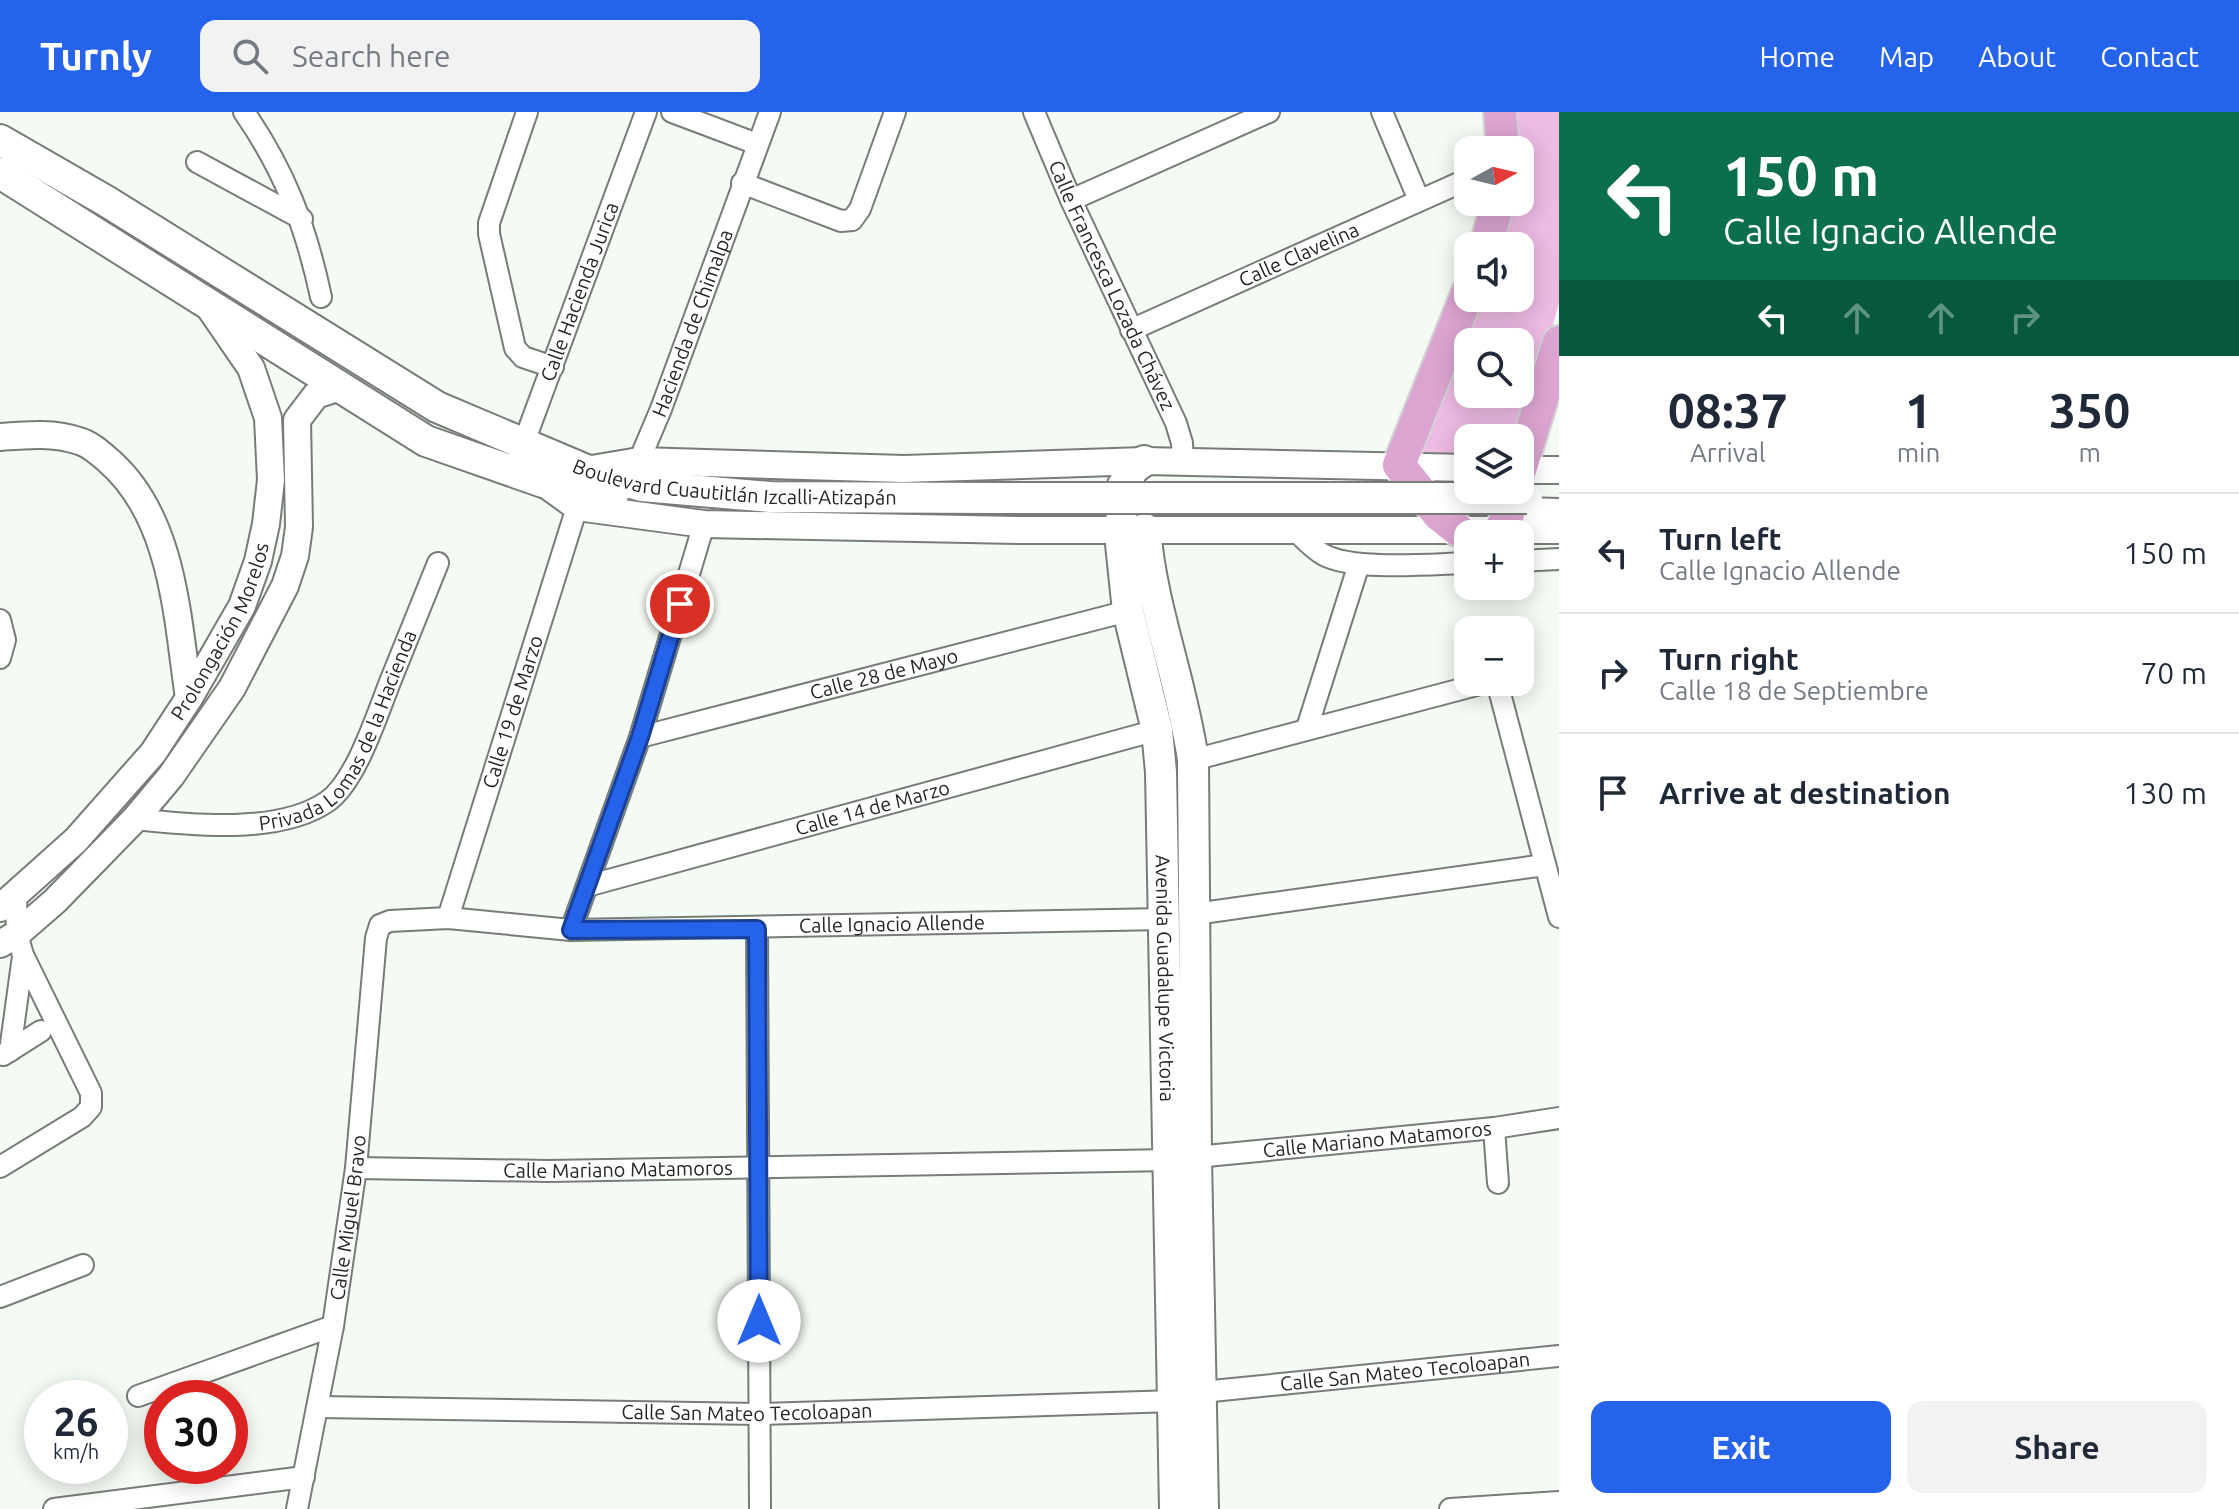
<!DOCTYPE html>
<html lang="en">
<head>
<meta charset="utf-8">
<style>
	body { margin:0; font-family:Ubuntu,sans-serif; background:#f2f2f3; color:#1f2937; height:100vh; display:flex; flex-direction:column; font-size:30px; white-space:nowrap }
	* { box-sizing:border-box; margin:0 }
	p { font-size:26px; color:#747a83 }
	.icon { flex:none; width:44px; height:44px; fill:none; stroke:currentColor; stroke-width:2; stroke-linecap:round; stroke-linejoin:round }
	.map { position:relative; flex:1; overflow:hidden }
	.sheet { display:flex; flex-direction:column; background:#fff; width:680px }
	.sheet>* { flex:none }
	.hud { background:#0b6e4f; color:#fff; overflow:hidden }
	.needle { width:52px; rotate:82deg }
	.controls { position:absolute; left:1454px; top:24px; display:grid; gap:16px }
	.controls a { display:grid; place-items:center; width:80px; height:80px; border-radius:16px; background:#fff; box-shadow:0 4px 20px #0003; font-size:40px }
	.speed { position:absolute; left:24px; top:1268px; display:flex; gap:16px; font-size:40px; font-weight:700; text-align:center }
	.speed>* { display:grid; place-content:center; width:104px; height:104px; border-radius:50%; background:#fff; box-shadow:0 4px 20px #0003; line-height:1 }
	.speed small { font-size:20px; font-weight:400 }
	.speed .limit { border:12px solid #d22; background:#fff; color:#111 }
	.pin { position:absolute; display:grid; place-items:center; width:68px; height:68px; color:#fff; margin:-34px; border:4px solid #fff; border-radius:50%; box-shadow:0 2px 8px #0007 }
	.me { position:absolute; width:88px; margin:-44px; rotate:0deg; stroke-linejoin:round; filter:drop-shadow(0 0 6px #0008) }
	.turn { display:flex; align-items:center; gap:28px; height:168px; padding:0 32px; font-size:36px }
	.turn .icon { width:104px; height:104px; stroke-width:2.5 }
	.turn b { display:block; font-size:56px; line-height:68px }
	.lanes { display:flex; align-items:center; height:76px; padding:0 32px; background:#0003; justify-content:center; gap:40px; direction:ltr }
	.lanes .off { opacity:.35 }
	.eta { display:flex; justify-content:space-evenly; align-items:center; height:136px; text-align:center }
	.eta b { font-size:48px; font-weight:700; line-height:56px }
	.cta { display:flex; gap:16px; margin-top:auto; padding:16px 32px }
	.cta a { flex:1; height:92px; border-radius:16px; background:#2563eb; color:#fff; font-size:32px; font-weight:700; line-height:92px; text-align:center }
	.cta a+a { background:#f2f2f3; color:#1f2937 }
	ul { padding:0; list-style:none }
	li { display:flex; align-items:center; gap:24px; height:120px; padding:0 32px; border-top:2px solid #e0e1e3 }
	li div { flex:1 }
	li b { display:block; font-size:30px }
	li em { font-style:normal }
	header { display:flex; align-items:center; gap:48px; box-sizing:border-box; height:112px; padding:0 40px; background:#2563eb; color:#fff }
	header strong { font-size:38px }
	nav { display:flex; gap:44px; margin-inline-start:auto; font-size:28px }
	.search { width:560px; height:72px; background:#f2f2f3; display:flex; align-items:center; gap:20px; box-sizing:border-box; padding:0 28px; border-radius:16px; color:#747a83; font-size:30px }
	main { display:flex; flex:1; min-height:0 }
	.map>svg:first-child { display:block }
	.green { fill:#edbae2; fill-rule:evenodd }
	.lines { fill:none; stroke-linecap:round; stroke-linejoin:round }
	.minor-casing { stroke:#777c77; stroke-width:24 }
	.tertiary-casing { stroke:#777c77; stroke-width:30 }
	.secondary-casing { stroke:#777c77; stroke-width:34 }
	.primary-casing { stroke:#d3d4d3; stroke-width:36 }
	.minor { stroke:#fff; stroke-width:20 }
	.tertiary { stroke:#fff; stroke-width:26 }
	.secondary { stroke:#fff; stroke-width:30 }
	.primary { stroke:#dca5d1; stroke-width:32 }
	.secondary-bridge-casing { stroke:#777c77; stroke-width:34; stroke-linecap:butt }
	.secondary-bridge { stroke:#fff; stroke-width:30 }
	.route-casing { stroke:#184099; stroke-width:20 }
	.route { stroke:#2563eb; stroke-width:14 }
	.labels { text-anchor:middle; stroke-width:6; stroke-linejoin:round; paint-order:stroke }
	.street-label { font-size:20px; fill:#252725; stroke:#fff }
</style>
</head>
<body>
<header>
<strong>Turnly</strong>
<div class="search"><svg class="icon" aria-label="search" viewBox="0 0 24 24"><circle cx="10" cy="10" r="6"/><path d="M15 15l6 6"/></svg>Search here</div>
<nav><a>Home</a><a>Map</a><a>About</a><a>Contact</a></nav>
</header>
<main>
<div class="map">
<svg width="1559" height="1397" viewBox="0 0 1559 1397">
	<rect width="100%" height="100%" fill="#f4faf4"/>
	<path class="green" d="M1505,0H1559V191L1520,330V326H1468V346L1432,345L1423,340L1420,329L1471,186H1520V134H1487L1499,90H1520V38H1507ZM1468,230H1520V282H1468Z"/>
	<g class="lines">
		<defs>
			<g id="minor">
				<path d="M244,0C285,59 306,115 321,185"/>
				<path d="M527,0L489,111V122L515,236L523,245L553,255"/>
				<path d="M672,0L757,32"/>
				<path id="s1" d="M1034,0L1071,88L1176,311L1182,331L1183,350"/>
				<path d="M1382,0L1419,88"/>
				<path d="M197,50L302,107"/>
				<path d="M742,71L841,109L852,108L860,97L895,0"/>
				<path d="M1071,88L1269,0"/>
				<path id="s2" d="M1131,218L1468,67"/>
				<path id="s3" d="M520,341L646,0"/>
				<path id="s4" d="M639,349L661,297L770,0"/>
				<path d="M1295,418C1304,427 1313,437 1324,443C1355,459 1431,452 1468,451"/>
				<path d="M1520,449L1559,447"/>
				<path d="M0,508L5,528L0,546"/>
				<path d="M1497,570L1559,805"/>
				<path d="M1307,616L1359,452"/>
				<path id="s5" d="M640,625L1128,499"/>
				<path d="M1193,648L1488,570"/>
				<path id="s6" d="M135,707C190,713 280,723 328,689C356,669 377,603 390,570C406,530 422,491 438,451"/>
				<path id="s7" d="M587,774L1157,618"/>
				<path d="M1195,802L1545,753"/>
				<path id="s8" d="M448,806L577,395"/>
				<path d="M757,817L760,1397"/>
				<path d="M571,818L640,625L704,412"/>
				<path d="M10,939L23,844"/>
				<path d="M3,943L41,919"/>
				<path d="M1494,1016L1498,1071"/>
				<path id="s9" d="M1196,1045L1494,1016L1559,1006"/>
				<path d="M0,1055L82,1005L91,995V981L23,843L17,822L16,784"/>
				<path id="s10" d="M356,1056L549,1059L1170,1048"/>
				<path d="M0,1185L83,1153"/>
				<path id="s11" d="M1202,1280L1559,1244"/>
				<path d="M138,1284L333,1214"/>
				<path id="s12" d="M319,1295L759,1302L1175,1289"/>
				<path d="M54,1397L304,1365"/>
				<path id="s13" d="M297,1397L333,1214L356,1056L376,826L380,813L390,809L448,806L571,818L1164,807"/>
				<path d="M1450,1397L1559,1390"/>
			</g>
			<g id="tertiary">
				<path d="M0,325C25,323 54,320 79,329C90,332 100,341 109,349C174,406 177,506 189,586"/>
				<path d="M586,358L639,349L904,357L1144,349L1468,356"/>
				<path d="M1520,358H1559"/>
				<path d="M544,371L577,395L704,412L1019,418H1559"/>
				<path id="s14" d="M0,796L76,728L153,641L189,586L242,494L258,449L266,412L271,368L268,306L251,256L207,192"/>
				<path d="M0,832L17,822L55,789L135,707L171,664L232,576L285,474L295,444L299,415L297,308L316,283L340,275"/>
			</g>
			<g id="secondary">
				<path id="s15" d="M0,28L106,89L437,295L586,358L642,374L770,385L996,386"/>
				<path d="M0,61L426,329L543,370L613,383"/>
				<path id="s16" d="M1144,349L1134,356L1122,375L1121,432L1128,499L1157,618L1161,660L1175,1397"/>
				<path d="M1525,401L1559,402"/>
				<path d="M1145,417C1151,495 1182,570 1193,648L1196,1045L1203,1397"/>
			</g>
			<g id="primary">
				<path d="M1500,0L1503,38"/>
				<path d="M1486,134L1498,90"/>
				<path d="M1520,358L1559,230"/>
				<path d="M1458,418L1439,403L1399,353L1468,180"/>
				<path d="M1500,418L1506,409L1515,378"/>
			</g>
		</defs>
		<use href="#minor" class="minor-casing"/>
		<use href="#tertiary" class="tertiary-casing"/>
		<use href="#secondary" class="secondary-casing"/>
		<use href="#primary" class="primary-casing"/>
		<use href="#minor" class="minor"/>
		<use href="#tertiary" class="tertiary"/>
		<use href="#secondary" class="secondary"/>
		<use href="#primary" class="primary"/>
		<defs>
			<path id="secondary-bridge" d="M996,386H1527"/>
		</defs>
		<use href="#secondary-bridge" class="secondary-bridge-casing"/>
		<use href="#secondary-bridge" class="secondary-bridge"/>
	</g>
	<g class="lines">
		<defs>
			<path id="route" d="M680,492L640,625L571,818L757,817L759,1209"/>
		</defs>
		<use href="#route" class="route-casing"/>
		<use href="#route" class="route"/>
	</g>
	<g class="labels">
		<g class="street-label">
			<text dy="7" stroke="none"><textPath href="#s2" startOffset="184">Calle Clavelina</textPath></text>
			<text dy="7" stroke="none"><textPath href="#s1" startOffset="190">Calle Francesca Lozada Chávez</textPath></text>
			<text dy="7" stroke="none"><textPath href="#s3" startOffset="172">Calle Hacienda Jurica</textPath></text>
			<text dy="7" stroke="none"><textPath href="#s4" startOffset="148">Hacienda de Chimalpa</textPath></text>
			<text dy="7" stroke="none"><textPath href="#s15" startOffset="824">Boulevard Cuautitlán Izcalli-Atizapán</textPath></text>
			<text dy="7" stroke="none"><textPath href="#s14" startOffset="358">Prolongación Morelos</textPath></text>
			<text dy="7" stroke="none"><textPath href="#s5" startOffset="252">Calle 28 de Mayo</textPath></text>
			<text dy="7" stroke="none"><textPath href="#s8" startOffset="216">Calle 19 de Marzo</textPath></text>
			<text dy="7" stroke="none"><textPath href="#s6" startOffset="256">Privada Lomas de la Hacienda</textPath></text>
			<text dy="7" stroke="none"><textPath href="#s7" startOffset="296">Calle 14 de Marzo</textPath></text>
			<text dy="7" stroke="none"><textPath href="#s13" startOffset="1104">Calle Ignacio Allende</textPath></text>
			<text dy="7" stroke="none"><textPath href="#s16" startOffset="530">Avenida Guadalupe Victoria</textPath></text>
			<text dy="7" stroke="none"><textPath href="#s9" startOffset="182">Calle Mariano Matamoros</textPath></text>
			<text dy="7" stroke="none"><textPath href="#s10" startOffset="262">Calle Mariano Matamoros</textPath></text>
			<text dy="7" stroke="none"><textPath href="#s13" startOffset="296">Calle Miguel Bravo</textPath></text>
			<text dy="7" stroke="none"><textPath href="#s11" startOffset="204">Calle San Mateo Tecoloapan</textPath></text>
			<text dy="7" stroke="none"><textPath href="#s12" startOffset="428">Calle San Mateo Tecoloapan</textPath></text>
		</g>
	</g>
</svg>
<div class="controls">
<a><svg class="needle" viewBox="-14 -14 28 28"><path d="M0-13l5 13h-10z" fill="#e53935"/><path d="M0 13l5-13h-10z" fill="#747a83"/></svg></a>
<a><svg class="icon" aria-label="sound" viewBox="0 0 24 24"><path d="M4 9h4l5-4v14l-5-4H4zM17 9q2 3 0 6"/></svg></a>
<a><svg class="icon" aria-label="search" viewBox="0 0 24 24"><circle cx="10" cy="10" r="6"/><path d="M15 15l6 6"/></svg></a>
<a><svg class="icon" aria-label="layers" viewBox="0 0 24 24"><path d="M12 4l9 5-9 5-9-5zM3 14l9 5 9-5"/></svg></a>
<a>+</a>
<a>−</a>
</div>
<div class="speed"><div>26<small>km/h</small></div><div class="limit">30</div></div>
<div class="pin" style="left:680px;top:492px;background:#d93025"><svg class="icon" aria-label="arrive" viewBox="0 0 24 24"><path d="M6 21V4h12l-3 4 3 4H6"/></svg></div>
<svg class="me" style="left:759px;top:1209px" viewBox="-20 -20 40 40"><circle r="19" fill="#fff"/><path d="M0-13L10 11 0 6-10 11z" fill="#2563eb"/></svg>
</div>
<section class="sheet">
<div class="hud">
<div class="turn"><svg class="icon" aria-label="left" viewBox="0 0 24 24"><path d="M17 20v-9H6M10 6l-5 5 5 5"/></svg><div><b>150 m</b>Calle Ignacio Allende</div></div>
<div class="lanes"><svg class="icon" aria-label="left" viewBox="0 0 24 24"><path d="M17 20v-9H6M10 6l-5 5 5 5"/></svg><svg class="icon off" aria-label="ahead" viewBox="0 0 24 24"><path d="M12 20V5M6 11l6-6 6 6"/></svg><svg class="icon off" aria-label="ahead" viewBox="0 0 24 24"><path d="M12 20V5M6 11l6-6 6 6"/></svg><svg class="icon off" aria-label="right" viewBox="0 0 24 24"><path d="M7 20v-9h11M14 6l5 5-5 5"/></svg></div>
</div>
<div class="eta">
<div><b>08:37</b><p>Arrival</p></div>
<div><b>1</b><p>min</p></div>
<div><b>350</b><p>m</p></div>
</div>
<ul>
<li><svg class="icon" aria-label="left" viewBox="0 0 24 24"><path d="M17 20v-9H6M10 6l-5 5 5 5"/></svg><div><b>Turn left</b><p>Calle Ignacio Allende</p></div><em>150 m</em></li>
<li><svg class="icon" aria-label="right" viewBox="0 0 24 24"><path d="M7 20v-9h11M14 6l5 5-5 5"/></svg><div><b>Turn right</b><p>Calle 18 de Septiembre</p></div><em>70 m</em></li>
<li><svg class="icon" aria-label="arrive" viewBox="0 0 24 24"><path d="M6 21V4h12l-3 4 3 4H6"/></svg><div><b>Arrive at destination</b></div><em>130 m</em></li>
</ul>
<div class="cta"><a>Exit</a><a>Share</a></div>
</section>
</main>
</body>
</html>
